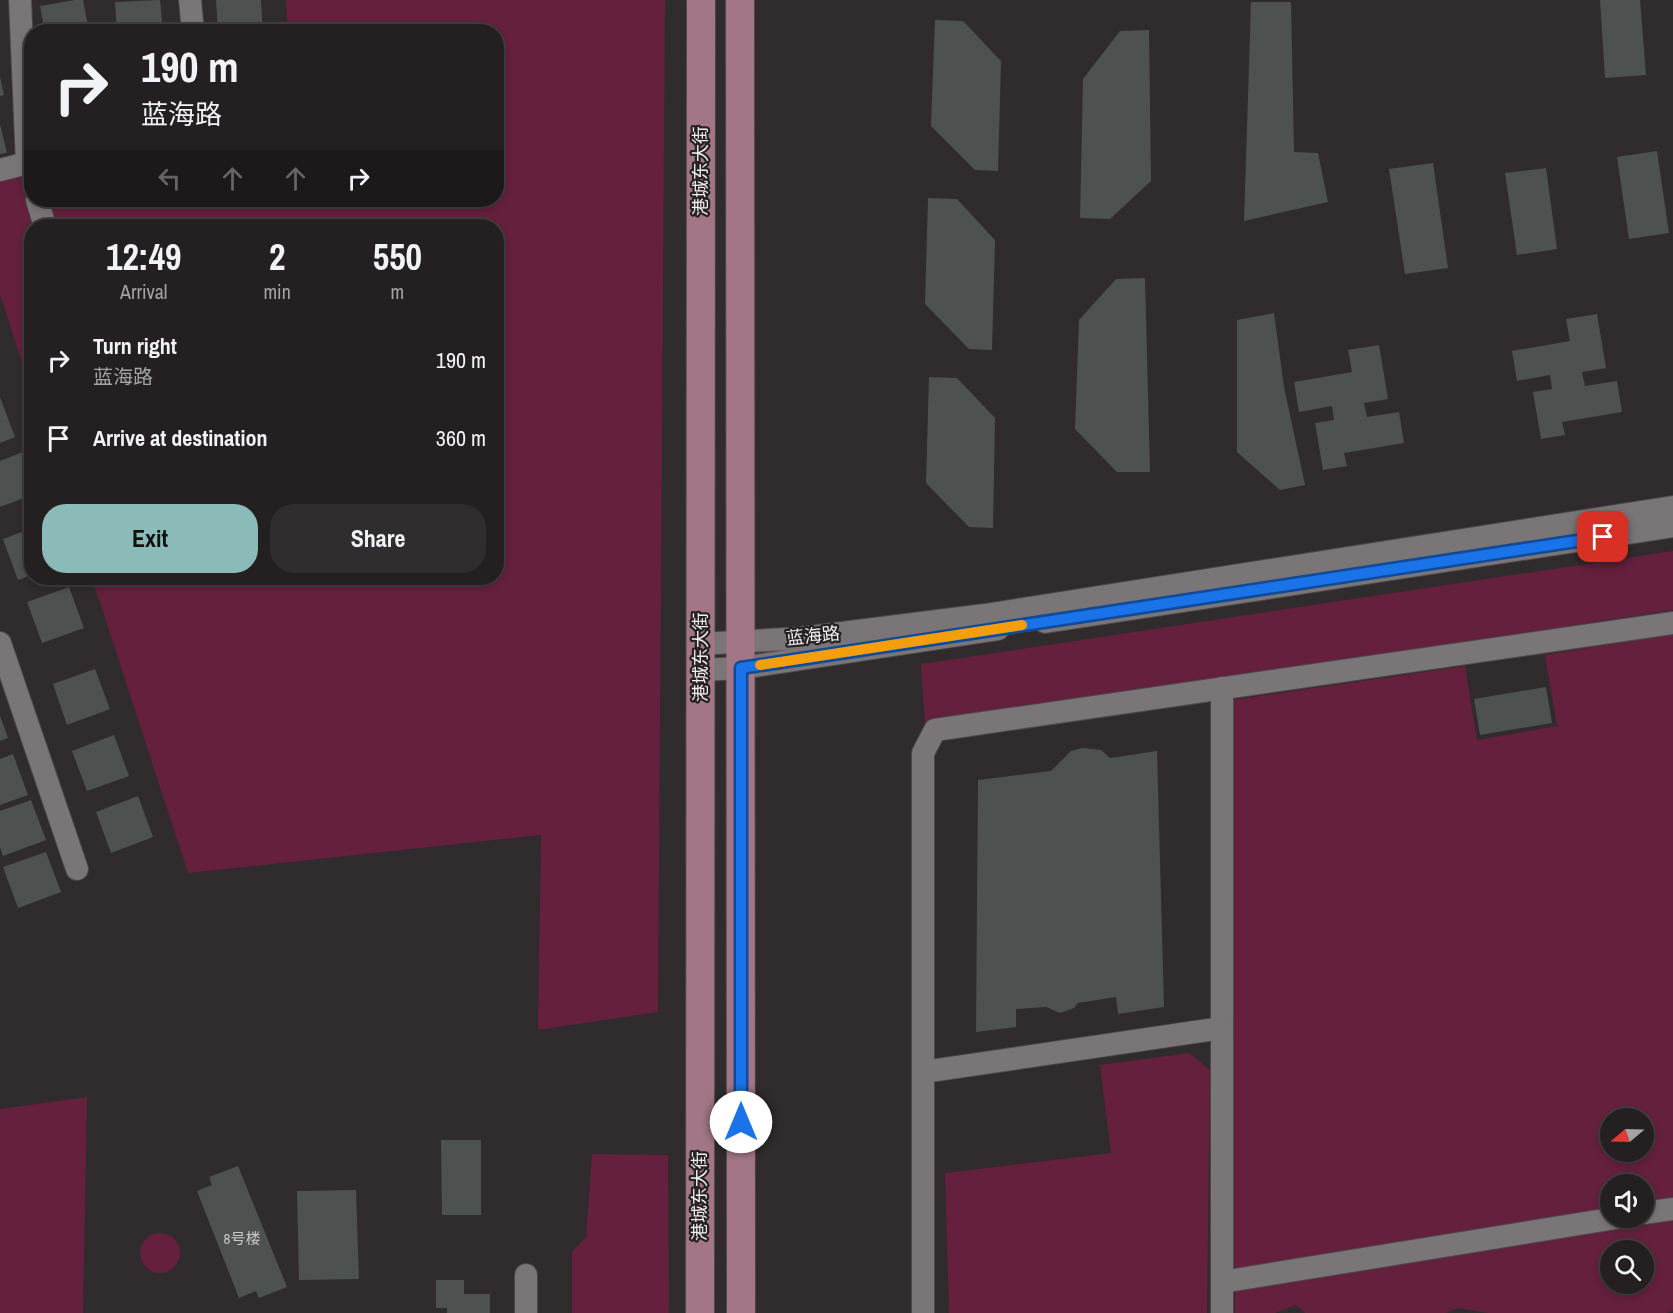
<!DOCTYPE html>
<html lang="en">
<head>
<meta charset="utf-8">
<style>
	body { margin:0; font-family:"Archivo Narrow","Noto Sans SC",sans-serif; background:#302d2e; color:#f1f3f6; height:100vh; display:flex; flex-direction:column; font-size:22px; white-space:nowrap }
	* { box-sizing:border-box; margin:0 }
	p { font-size:20px; color:#a3a3a5 }
	.icon { flex:none; width:33px; height:33px; fill:none; stroke:currentColor; stroke-width:2; stroke-linecap:round; stroke-linejoin:round }
	.map { position:relative; flex:1; overflow:hidden }
	.drawer { position:absolute; left:24px; top:219px; width:480px; height:366px; display:flex; flex-direction:column; background:#242021; border-radius:24px; box-shadow:0 3px 9px #0003,0 0 0 2px #413e3f }
	.drawer>* { flex:none }
	.top-card { position:absolute; left:24px; top:24px; width:480px; height:183px; border-radius:24px; box-shadow:0 3px 9px #0003,0 0 0 2px #413e3f; background:#242021; color:#f1f3f6; overflow:hidden }
	.needle { width:39px; rotate:251deg }
	.tools { position:absolute; left:1600px; top:1108px; display:grid; gap:12px }
	.tools a { display:grid; place-items:center; width:54px; height:54px; border-radius:50%; background:#242021; box-shadow:0 3px 9px #0003,0 0 0 2px #413e3f; font-size:30px }
	.pin { position:absolute; display:grid; place-items:center; width:51px; height:51px; color:#fff; margin:-26px; border-radius:12px; box-shadow:0 3px 9px #0006 }
	.me { position:absolute; width:66px; margin:-33px; rotate:0deg; stroke-linejoin:round; filter:drop-shadow(0 0 4px #0008) }
	.turn { display:flex; align-items:center; gap:21px; height:126px; padding:0 18px; font-size:27px }
	.turn .icon { width:78px; height:78px; stroke-width:2.5 }
	.turn b { display:block; font-size:42px; line-height:51px }
	.lanes { display:flex; align-items:center; height:57px; padding:0 18px; background:#0003; justify-content:center; gap:30px; direction:ltr }
	.lanes .off { opacity:.35 }
	.eta { display:flex; justify-content:space-evenly; align-items:center; height:102px; text-align:center }
	.eta b { font-size:36px; font-weight:700; line-height:42px }
	.action { display:flex; gap:12px; margin-top:auto; padding:12px 18px }
	.action a { flex:1; height:69px; border-radius:24px; background:#8bbbb9; color:#111; font-size:24px; font-weight:700; line-height:69px; text-align:center }
	.action a+a { background:#302d2e; color:#f1f3f6 }
	ul { padding:0; list-style:none }
	li { display:flex; align-items:center; gap:18px; height:78px; padding:0 18px }
	li div { flex:1 }
	li b { display:block; font-size:22px }
	li em { font-style:normal }
	.map>svg:first-child { display:block }
	.green { fill:#64203d; fill-rule:evenodd }
	.building { fill:#4d5250 }
	.lines { fill:none; stroke-linecap:round; stroke-linejoin:round }
	.minor-casing { stroke:#4c4849; stroke-width:24 }
	.major-casing { stroke:#4c4849; stroke-width:30 }
	.minor { stroke:#7a7576; stroke-width:22 }
	.major { stroke:#a27686; stroke-width:28 }
	.route-casing { stroke:#114b97; stroke-width:15 }
	.route { stroke:#1a73e8; stroke-width:10 }
	.slow { stroke:#f59e0b; stroke-width:10 }
	.labels { text-anchor:middle; stroke-width:4.5; stroke-linejoin:round; paint-order:stroke }
	.number-label { font-size:15px; fill:#c8c7c7 }
	.street-label { font-size:18px; fill:#f1eeef; stroke:#262123 }
</style>
</head>
<body>
<div class="map">
<svg width="1673" height="1313" viewBox="0 0 1673 1313">
	<rect width="100%" height="100%" fill="#302b2c"/>
	<g class="green">
		<path d="M286,0H665L658,1012L538,1030L541,835L188,873L92,578H496V226H32L31,391L0,294V170L27,163L31,179L32,200H496V32L288,31Z"/>
		<path d="M1673,551V610L925,724L921,664Z"/>
		<path d="M1673,634V1197L1644,1202V1185H1611V1207L1232,1272L1233,700L1465,666L1477,740L1557,726L1545,655ZM1611,1119H1644V1152H1611Z"/>
		<path d="M1189,1053L1210,1070L1207,1313H949L945,1173L1111,1153L1100,1065Z"/>
		<path d="M87,1097L83,1313H0V1109Z"/>
		<path d="M592,1154L668,1155L669,1313H572V1252L586,1237Z"/>
		<path d="M1673,1216V1310L1667,1313H1488L1458,1308L1446,1313H1305L1296,1305L1275,1313H1235V1288ZM1611,1251H1644V1284H1611Z"/>
		<circle cx="160" cy="1253" r="20"/>
	</g>
	<g class="building">
		<path d="M75,0H83L89,32H45L40,6Z"/>
		<path d="M160,0L163,32H117L115,2Z"/>
		<path d="M216,0H261L263,32H218Z"/>
		<path d="M1600,0H1640L1646,75L1605,78Z"/>
		<path d="M1251,2H1291L1294,152L1318,153L1328,202L1244,221Z"/>
		<path d="M935,20L963,21L1001,61L998,171L975,170L931,126Z"/>
		<path d="M1149,30L1151,181L1110,219L1080,218L1083,79L1120,31Z"/>
		<path d="M0,77L4,95L0,96Z"/>
		<path d="M0,124L7,153L0,154Z"/>
		<path d="M1657,151L1669,233L1629,239L1617,157Z"/>
		<path d="M1433,163L1448,268L1405,274L1389,169Z"/>
		<path d="M1546,168L1557,249L1517,255L1505,173Z"/>
		<path d="M928,198L957,199L995,240L992,350L969,349L925,304Z"/>
		<path d="M1145,278L1150,472H1117L1075,429L1079,320L1116,279Z"/>
		<path d="M1274,313L1284,387L1305,485L1280,490L1237,452V320Z"/>
		<path d="M1597,314L1606,368L1582,372L1585,386L1617,381L1622,412L1562,422L1565,435L1541,439L1533,392L1552,389L1550,375L1517,381L1512,351L1570,341L1566,319Z"/>
		<path d="M1379,345L1388,399L1364,403L1367,417L1399,412L1404,443L1344,453L1347,466L1323,470L1315,423L1334,420L1332,406L1299,412L1294,382L1352,372L1348,350Z"/>
		<path d="M929,377L957,378L995,418L993,528L969,527L926,483Z"/>
		<path d="M0,397L15,437L0,443Z"/>
		<path d="M23,452L32,476V495L0,507V461Z"/>
		<path d="M32,528V575L18,580L3,539Z"/>
		<path d="M69,587L84,628L42,643L27,602Z"/>
		<path d="M95,669L110,709L67,725L53,684Z"/>
		<path d="M1546,687L1552,723L1480,735L1474,699Z"/>
		<path d="M0,716L8,738L0,741Z"/>
		<path d="M114,735L129,776L87,791L72,751Z"/>
		<path d="M1083,748L1101,750L1110,758L1157,751L1164,1007L1118,1014L1116,997L1078,1003L1074,1008L1060,1013L1046,1007L1016,1009V1027L976,1032L978,780L1051,771L1071,751Z"/>
		<path d="M13,754L28,795L0,805V759Z"/>
		<path d="M138,796L153,837L111,853L96,812Z"/>
		<path d="M31,800L46,840L3,856L0,847V811Z"/>
		<path d="M46,852L61,892L18,908L3,867Z"/>
		<path d="M441,1140H481V1215H442Z"/>
		<path d="M238,1166L287,1287L259,1298L256,1291L239,1298L197,1191L212,1185L209,1177Z"/>
		<path d="M356,1190L359,1279L299,1280L297,1191Z"/>
		<path d="M436,1280H464V1294H490V1313H447V1308H436Z"/>
	</g>
	<g class="lines">
		<defs>
			<g id="minor">
				<path d="M190,0L193,32"/>
				<path d="M0,170L27,163L20,0"/>
				<path d="M37,200L45,226"/>
				<path d="M1045,622L1673,526"/>
				<path d="M0,643L77,869"/>
				<path d="M701,644L802,638L985,615L1673,507"/>
				<path d="M702,670L741,668L998,629"/>
				<path d="M1222,688V1313"/>
				<path d="M923,1072L1222,1028"/>
				<path d="M1644,1213L1673,1209"/>
				<path d="M526,1275V1313"/>
				<path d="M1222,1282L1616,1218"/>
				<path d="M923,1313V753L935,730L1673,623"/>
			</g>
			<g id="major">
				<path d="M740,0L741,1313"/>
				<path d="M700,1313L701,0"/>
			</g>
		</defs>
		<use href="#minor" class="minor-casing"/>
		<use href="#major" class="major-casing"/>
		<use href="#minor" class="minor"/>
		<use href="#major" class="major"/>
	</g>
	<g class="lines">
		<defs>
			<path id="route" d="M741,1122V668L1603,537"/>
		</defs>
		<use href="#route" class="route-casing"/>
		<use href="#route" class="route"/>
		<path class="slow" d="M760,665L1022,625"/>
	</g>
	<g class="labels">
		<g class="number-label">
			<text x="242" y="1244">8号楼</text>
		</g>
		<g class="street-label">
			<text transform="translate(701 171) rotate(-90)" y="6">港城东大街</text>
			<text transform="translate(813 636) rotate(-6)" y="6">蓝海路</text>
			<text transform="translate(701 657) rotate(-90)" y="6">港城东大街</text>
			<text transform="translate(700 1196) rotate(-90)" y="6">港城东大街</text>
		</g>
	</g>
</svg>
<div class="tools">
<a><svg class="needle" viewBox="-14 -14 28 28"><path d="M0-13l5 13h-10z" fill="#e53935"/><path d="M0 13l5-13h-10z" fill="#a3a3a5"/></svg></a>
<a><svg class="icon" aria-label="sound" viewBox="0 0 24 24"><path d="M4 9h4l5-4v14l-5-4H4zM17 9q2 3 0 6"/></svg></a>
<a><svg class="icon" aria-label="search" viewBox="0 0 24 24"><circle cx="10" cy="10" r="6"/><path d="M15 15l6 6"/></svg></a>
</div>
<div class="pin" style="left:1603px;top:537px;background:#d93025"><svg class="icon" aria-label="arrive" viewBox="0 0 24 24"><path d="M6 21V4h12l-3 4 3 4H6"/></svg></div>
<svg class="me" style="left:741px;top:1122px" viewBox="-20 -20 40 40"><circle r="19" fill="#fff"/><path d="M0-13L10 11 0 6-10 11z" fill="#1a73e8"/></svg>
<div class="top-card">
<div class="turn"><svg class="icon" aria-label="right" viewBox="0 0 24 24"><path d="M7 20v-9h11M14 6l5 5-5 5"/></svg><div><b>190 m</b>蓝海路</div></div>
<div class="lanes"><svg class="icon off" aria-label="left" viewBox="0 0 24 24"><path d="M17 20v-9H6M10 6l-5 5 5 5"/></svg><svg class="icon off" aria-label="ahead" viewBox="0 0 24 24"><path d="M12 20V5M6 11l6-6 6 6"/></svg><svg class="icon off" aria-label="ahead" viewBox="0 0 24 24"><path d="M12 20V5M6 11l6-6 6 6"/></svg><svg class="icon" aria-label="right" viewBox="0 0 24 24"><path d="M7 20v-9h11M14 6l5 5-5 5"/></svg></div>
</div>
<section class="drawer">
<div class="eta">
<div><b>12:49</b><p>Arrival</p></div>
<div><b>2</b><p>min</p></div>
<div><b>550</b><p>m</p></div>
</div>
<ul>
<li><svg class="icon" aria-label="right" viewBox="0 0 24 24"><path d="M7 20v-9h11M14 6l5 5-5 5"/></svg><div><b>Turn right</b><p>蓝海路</p></div><em>190 m</em></li>
<li><svg class="icon" aria-label="arrive" viewBox="0 0 24 24"><path d="M6 21V4h12l-3 4 3 4H6"/></svg><div><b>Arrive at destination</b></div><em>360 m</em></li>
</ul>
<div class="action"><a>Exit</a><a>Share</a></div>
</section>
</div>
</body>
</html>
